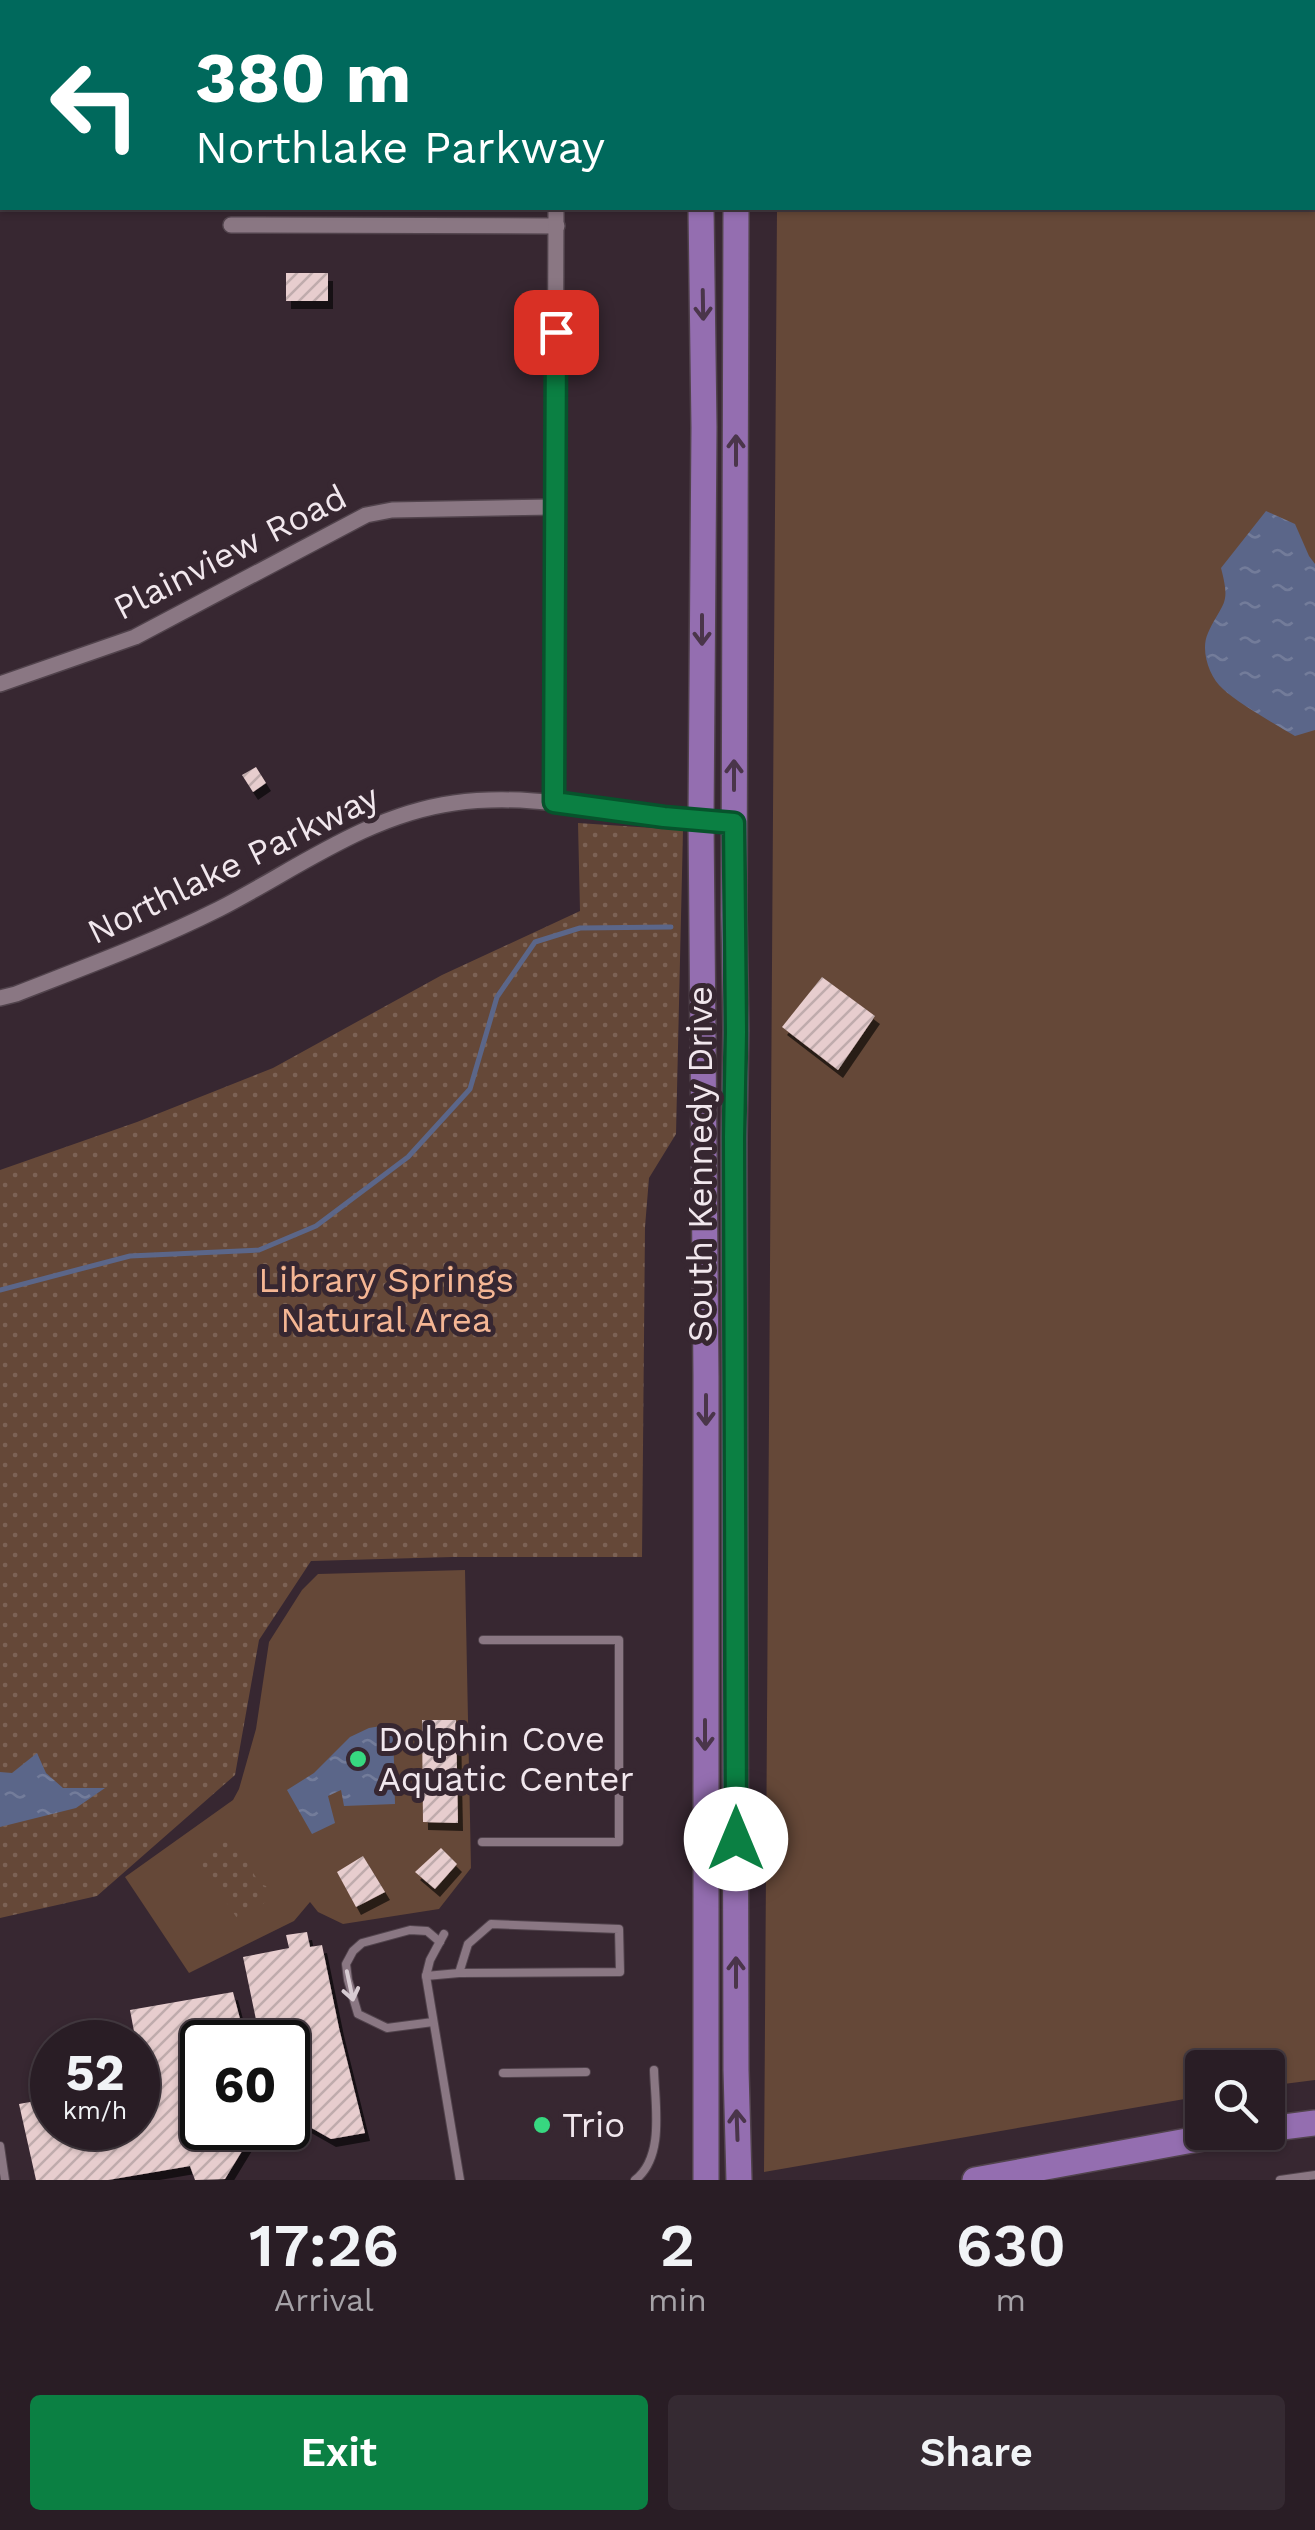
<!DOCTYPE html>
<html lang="en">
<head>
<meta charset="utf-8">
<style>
	body { margin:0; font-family:"Work Sans",sans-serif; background:#352a32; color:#f1f3f6; height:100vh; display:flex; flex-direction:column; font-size:38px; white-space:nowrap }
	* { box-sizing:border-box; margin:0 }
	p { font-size:32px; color:#a5a2a7 }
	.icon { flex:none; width:55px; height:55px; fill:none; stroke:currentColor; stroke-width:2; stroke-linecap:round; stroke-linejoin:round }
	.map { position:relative; height:2180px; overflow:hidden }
	.drawer { display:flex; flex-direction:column; background:#291d25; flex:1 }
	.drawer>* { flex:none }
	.banner { position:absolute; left:0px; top:0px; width:1315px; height:210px; box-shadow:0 2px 8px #0004,0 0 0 2px #453b42; background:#00695c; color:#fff; overflow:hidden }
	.fabs { position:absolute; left:1185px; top:2050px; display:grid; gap:20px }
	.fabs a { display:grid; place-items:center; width:100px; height:100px; border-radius:10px; background:#291d25; box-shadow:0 2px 8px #0004,0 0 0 2px #453b42; font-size:50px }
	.speed { position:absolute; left:30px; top:2020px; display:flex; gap:20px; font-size:50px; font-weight:700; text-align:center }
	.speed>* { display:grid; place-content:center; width:130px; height:130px; border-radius:50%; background:#291d25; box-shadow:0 2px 8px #0004,0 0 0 2px #453b42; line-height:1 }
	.speed small { font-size:25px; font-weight:400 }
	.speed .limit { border:5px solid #111; border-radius:15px; background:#fff; color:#111 }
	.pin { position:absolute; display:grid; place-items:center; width:85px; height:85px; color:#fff; margin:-42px; border-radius:20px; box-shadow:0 5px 15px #0006 }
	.me { position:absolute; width:110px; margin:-55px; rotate:0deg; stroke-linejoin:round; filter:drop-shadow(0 0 8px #0008) }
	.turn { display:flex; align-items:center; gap:35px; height:210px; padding:0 30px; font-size:45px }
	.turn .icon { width:130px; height:130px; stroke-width:2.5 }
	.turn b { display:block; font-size:70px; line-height:85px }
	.eta { display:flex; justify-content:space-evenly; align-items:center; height:170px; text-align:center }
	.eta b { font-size:60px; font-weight:600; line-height:70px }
	.action { display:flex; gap:20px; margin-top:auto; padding:20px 30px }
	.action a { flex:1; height:115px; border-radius:10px; background:#0b8043; color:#fff; font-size:40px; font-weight:600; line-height:115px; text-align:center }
	.action a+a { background:#352a32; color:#f1f3f6 }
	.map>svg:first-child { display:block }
	.grass { fill:#654838 }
	.park { fill:url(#park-dots) }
	.water { fill:url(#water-ripples) }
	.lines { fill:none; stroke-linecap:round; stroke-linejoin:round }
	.stream { stroke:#5b6689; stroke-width:5 }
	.building { fill:url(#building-hatch); filter:url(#shadow) }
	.lane-casing { stroke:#51434c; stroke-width:10 }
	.street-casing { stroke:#51434c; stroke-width:18 }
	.primary-casing { stroke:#51434c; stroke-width:28 }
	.lane { stroke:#8a7783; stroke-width:8 }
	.street { stroke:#8a7783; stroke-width:15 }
	.primary { stroke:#946eb0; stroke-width:25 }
	.oneway { stroke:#4a354a }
	.oneway2 { stroke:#d7cbd2 }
	.route-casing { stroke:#07532c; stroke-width:25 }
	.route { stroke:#0b8043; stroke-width:18 }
	.poi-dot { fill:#37d880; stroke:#372731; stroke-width:4 }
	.labels { text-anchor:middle; stroke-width:10; stroke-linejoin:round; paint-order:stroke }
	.street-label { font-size:35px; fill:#f1e7ed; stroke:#372731 }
	.park-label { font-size:35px; fill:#f5b694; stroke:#372731 }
	.poi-label { font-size:35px; fill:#f1e7ed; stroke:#372731; text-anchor:start }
</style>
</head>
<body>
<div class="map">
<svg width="1315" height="2180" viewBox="0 0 1315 2180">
	<defs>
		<pattern id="park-dots" width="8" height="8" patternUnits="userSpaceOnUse" patternTransform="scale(2.5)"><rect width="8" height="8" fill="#654838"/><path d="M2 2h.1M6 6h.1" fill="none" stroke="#7c6255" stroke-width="1.8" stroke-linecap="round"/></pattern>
		<pattern id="water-ripples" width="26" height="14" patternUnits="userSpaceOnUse" patternTransform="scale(2.5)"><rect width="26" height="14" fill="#5b6689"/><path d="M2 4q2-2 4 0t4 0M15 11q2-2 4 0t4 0" fill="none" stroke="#737c9a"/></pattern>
		<pattern id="building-hatch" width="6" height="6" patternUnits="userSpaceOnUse" patternTransform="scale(2.5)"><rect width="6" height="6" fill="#e7cdce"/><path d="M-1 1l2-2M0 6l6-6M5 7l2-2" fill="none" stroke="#bfabac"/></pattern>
		<filter id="shadow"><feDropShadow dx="5" dy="8" stdDeviation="0" flood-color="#0009"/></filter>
	</defs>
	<rect width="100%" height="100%" fill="#372731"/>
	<g class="grass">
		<path d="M778,0H1315V2080L1268,2086V2068H1202V2096L764,2172L777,208H1312V2H778Z"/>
		<path d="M465,1570L471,1868L439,1909L343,1924L318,1912L310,1902L294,1921L189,1973L125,1877L233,1800L239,1789L256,1729L269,1642L302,1590L318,1574Z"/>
	</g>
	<g class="park">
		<path d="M578,823L683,830L676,1134L649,1178L645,1227L642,1557H452L311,1561L259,1640L235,1775L97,1896L0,1918V1170L137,1122L273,1068L442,975L580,911Z"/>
		<path d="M227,1840L234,1842L260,1884L266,1886L269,1892L267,1901L239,1921L197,1859Z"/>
	</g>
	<g class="water">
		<path d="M1266,511L1295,524L1309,556L1315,564V730L1295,736C1275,724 1239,704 1223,689C1209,677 1200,650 1208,633C1223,601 1231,606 1221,568Z"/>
		<path d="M393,1724L395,1804L344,1806L341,1790L328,1796L335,1823L312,1834L287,1790L314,1773L350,1737L369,1728Z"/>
		<path d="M37,1753L46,1773L63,1788H105L76,1808L0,1827V1772L12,1773Z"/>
	</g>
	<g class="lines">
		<path class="stream" d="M0,1290L130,1256L259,1250L316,1226L408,1157L470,1089L497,997L535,942L580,928L671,927"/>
	</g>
	<g class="building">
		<rect x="286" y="273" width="42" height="28"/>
		<path d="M256,767L266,783L253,792L242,775Z"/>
		<path d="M822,977L875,1016L838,1070L782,1027Z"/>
		<path d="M422,1720H456L458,1823L423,1822Z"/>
		<path d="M441,1848L457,1864L435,1889L415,1872Z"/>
		<path d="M363,1856L385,1892L356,1907L337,1872Z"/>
		<path d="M307,1932L310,1947L322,1945L339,2028L365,2133L331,2139L301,2122L288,2124V2042H248L247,2040L260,2039L243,1957L289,1948L286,1935Z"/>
		<path d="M233,1992L246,2042H202V2128H256L225,2179L195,2180L190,2166L108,2180H36L19,2104L52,2098V2128H138V2053L130,2010Z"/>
	</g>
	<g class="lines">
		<defs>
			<g id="lane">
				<path d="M628,0V2"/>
				<path d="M437,2V0"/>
				<path d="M482,1842H619V1640H483"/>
				<path d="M444,1934L430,1960L426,1976L460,2180"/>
				<path d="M426,1976L459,1973L620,1972L619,1929L491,1924L468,1944L459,1973"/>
				<path d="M433,2022L387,2028L358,2014L348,1980L346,1964L353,1951L362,1943L410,1930L427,1931L440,1942"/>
				<path d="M503,2073L586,2072"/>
				<path d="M0,2146L5,2180"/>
				<path d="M635,2180C665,2157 655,2105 654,2070"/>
				<path d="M1280,2180L1315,2175"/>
			</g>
			<g id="street">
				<path d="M555,0V2"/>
				<path d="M231,225L557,226"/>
				<path d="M0,684L135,637L366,515L392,510L554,507"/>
				<path d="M554,802L556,208"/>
				<path d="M0,998L16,994C85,967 153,942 219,909C295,870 367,815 454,803C517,794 580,806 643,814C673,818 703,821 734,823"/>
			</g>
			<g id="primary">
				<path d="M705,2V0"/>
				<path d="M741,2V0"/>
				<path d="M701,208L704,427L701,820L706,1376V2180"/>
				<path d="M736,208L734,916L736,1031L734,1137L736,2070L739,2180"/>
				<path d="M1268,2129L1315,2123"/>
				<path d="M975,2180L1236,2132"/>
			</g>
		</defs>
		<use href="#lane" class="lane-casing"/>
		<use href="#street" class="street-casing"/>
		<use href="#primary" class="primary-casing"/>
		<use href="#lane" class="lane"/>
		<use href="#street" class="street"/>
		<use href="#primary" class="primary"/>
	</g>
	<defs><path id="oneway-shaft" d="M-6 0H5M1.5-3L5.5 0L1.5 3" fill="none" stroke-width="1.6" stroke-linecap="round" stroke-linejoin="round" transform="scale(2.5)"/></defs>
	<g class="oneway">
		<use href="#oneway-shaft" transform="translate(703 305) rotate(89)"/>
		<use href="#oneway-shaft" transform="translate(736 450) rotate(-90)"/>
		<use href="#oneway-shaft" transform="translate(702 630) rotate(90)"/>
		<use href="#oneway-shaft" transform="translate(734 775) rotate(-90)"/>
		<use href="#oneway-shaft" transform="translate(706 1410) rotate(90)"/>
		<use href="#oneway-shaft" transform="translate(705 1735) rotate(90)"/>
		<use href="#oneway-shaft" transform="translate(736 1972) rotate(-90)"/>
		<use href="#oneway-shaft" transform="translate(737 2125) rotate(-92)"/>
	</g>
	<use class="oneway2" href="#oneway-shaft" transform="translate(350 1986) rotate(78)"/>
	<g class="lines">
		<defs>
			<path id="route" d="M556,332L554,802L664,817L734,823L736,1032L734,1137L736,1839"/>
		</defs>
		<use href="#route" class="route-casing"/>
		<use href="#route" class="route"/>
	</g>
	<g class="poi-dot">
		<circle cx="358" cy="1759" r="10"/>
		<circle cx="542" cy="2125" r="10"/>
	</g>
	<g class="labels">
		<g class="street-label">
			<text transform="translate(230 552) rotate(-27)" y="12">Plainview Road</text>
			<text transform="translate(233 864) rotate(-26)" y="12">Northlake Parkway</text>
			<text transform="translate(700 1164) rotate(-90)" y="12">South Kennedy Drive</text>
		</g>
		<g class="park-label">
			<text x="386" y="1292">Library Springs<tspan x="386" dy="40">Natural Area</tspan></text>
		</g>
		<g class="poi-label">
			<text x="378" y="1751">Dolphin Cove<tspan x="378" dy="40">Aquatic Center</tspan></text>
			<text x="562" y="2137">Trio</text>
		</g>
	</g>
</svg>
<div class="fabs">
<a><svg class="icon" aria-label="search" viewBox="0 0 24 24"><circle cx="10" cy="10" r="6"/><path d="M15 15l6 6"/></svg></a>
</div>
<div class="speed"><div>52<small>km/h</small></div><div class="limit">60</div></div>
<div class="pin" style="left:556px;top:332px;background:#d93025"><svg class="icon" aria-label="arrive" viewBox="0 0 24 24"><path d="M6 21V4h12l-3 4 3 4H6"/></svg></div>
<svg class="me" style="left:736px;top:1839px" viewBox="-20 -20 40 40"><circle r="19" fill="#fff"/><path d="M0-13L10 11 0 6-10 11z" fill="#0b8043"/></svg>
<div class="banner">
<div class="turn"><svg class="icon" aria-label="left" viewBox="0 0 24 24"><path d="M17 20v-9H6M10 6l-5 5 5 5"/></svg><div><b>380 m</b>Northlake Parkway</div></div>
</div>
</div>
<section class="drawer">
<div class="eta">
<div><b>17:26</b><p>Arrival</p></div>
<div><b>2</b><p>min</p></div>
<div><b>630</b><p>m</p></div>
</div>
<div class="action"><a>Exit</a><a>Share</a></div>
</section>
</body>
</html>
